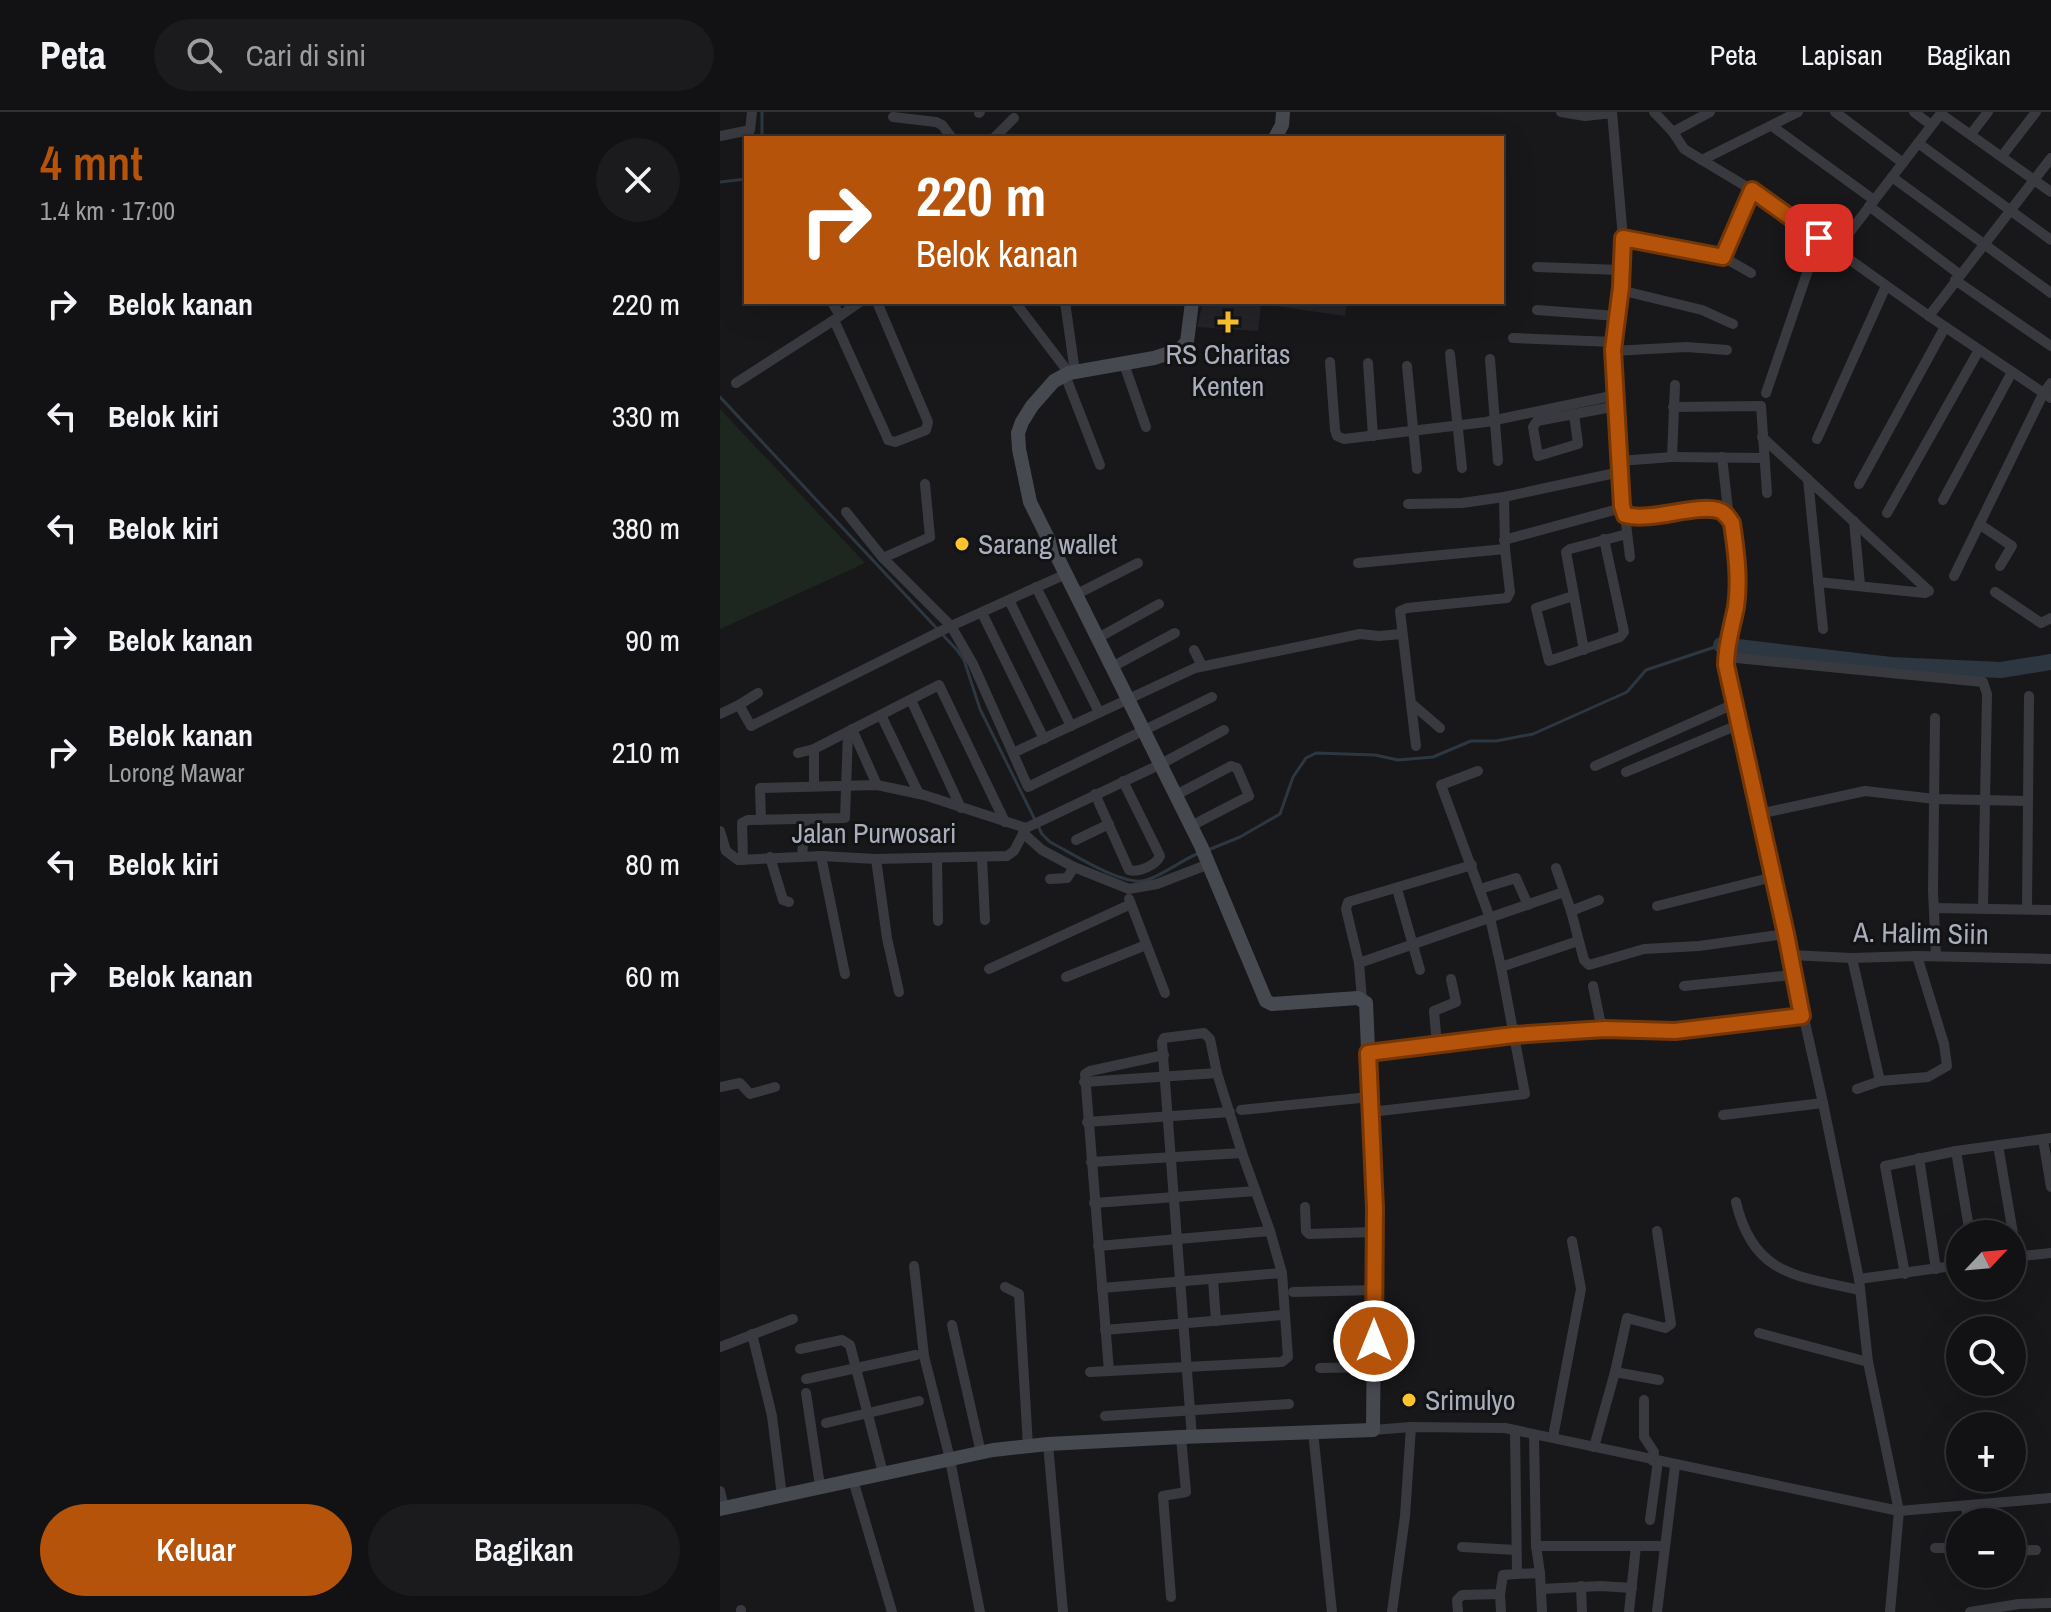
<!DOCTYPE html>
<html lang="id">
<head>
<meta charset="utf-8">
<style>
	body { margin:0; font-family:"Archivo Narrow",sans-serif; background:#1b1b1d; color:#f1f3f6; height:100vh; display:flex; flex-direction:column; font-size:30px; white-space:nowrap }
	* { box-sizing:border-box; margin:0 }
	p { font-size:26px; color:#9c9ea0 }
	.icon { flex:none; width:44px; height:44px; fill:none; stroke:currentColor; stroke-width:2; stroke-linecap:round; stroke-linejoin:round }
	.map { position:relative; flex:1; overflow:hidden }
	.drawer { display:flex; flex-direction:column; background:#121214; width:720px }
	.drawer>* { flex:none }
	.top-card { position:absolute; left:24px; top:24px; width:760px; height:168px; border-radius:0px; box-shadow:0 8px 32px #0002,0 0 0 2px #313234; background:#b45309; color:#fff; overflow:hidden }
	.needle { width:52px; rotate:64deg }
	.tools { position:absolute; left:1226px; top:1108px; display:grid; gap:16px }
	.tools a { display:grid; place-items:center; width:80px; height:80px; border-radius:50%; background:#121214; box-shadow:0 8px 32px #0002,0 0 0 2px #313234; font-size:40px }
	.pin { position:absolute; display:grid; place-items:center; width:68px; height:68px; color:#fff; margin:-34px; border-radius:16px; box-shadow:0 4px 12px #0006 }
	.me { position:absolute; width:88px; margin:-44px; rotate:0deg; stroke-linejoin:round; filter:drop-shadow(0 0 6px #0008) }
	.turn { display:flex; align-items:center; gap:28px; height:168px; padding:0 40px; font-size:36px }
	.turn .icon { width:104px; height:104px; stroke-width:2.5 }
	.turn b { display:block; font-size:56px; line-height:68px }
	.round { display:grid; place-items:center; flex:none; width:84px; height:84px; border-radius:42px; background:#1b1b1d }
	.summary { display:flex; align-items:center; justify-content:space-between; height:136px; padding:0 40px }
	h1 { font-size:48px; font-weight:600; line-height:60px; color:#b45309 }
	.button { display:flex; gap:16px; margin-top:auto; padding:16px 40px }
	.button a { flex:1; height:92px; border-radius:48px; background:#b45309; color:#fff; font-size:32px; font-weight:600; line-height:92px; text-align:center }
	.button a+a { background:#1b1b1d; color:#f1f3f6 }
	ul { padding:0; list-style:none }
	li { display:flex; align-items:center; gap:24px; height:112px; padding:0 40px }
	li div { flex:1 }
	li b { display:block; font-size:30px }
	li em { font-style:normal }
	header { display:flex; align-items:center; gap:48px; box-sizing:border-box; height:112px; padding:0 40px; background:#121214; border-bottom:2px solid #313234 }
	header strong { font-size:38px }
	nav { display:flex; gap:44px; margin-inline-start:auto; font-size:28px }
	.search { width:560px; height:72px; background:#1b1b1d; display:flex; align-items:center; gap:20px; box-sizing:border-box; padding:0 28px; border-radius:44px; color:#9c9ea0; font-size:30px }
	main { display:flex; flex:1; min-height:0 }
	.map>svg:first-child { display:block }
	.built { fill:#242428 }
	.green { fill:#1e271f }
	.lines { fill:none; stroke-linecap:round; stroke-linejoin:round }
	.stream { stroke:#2d3741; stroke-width:3 }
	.river { stroke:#2d3741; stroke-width:16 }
	.street { stroke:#393a40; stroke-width:10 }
	.secondary { stroke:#474951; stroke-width:14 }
	.route-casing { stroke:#753606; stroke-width:20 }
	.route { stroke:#b45309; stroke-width:14 }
	.poi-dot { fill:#ffc42c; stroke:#131316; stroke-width:3 }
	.labels { text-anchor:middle; stroke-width:6; stroke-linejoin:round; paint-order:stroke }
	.poi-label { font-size:28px; fill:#a9aebc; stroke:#131316; text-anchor:start }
	.street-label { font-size:28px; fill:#a9aebc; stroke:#131316 }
</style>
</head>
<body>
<header>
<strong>Peta</strong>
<div class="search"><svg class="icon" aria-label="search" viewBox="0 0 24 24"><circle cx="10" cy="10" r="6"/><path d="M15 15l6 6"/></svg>Cari di sini</div>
<nav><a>Peta</a><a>Lapisan</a><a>Bagikan</a></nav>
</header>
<main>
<section class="drawer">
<div class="summary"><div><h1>4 mnt</h1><p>1.4 km · 17:00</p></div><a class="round"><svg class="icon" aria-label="close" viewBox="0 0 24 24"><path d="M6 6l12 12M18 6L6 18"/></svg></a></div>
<ul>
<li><svg class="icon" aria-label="right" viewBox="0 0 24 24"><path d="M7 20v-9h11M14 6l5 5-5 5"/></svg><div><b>Belok kanan</b></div><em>220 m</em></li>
<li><svg class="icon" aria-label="left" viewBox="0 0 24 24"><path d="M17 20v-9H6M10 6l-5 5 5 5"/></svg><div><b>Belok kiri</b></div><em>330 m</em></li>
<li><svg class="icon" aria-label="left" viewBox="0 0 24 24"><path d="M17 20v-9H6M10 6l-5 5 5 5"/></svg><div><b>Belok kiri</b></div><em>380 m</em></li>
<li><svg class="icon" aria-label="right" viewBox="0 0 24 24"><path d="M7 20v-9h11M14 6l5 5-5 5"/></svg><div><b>Belok kanan</b></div><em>90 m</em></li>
<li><svg class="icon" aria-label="right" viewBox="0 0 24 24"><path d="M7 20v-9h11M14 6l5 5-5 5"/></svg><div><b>Belok kanan</b><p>Lorong Mawar</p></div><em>210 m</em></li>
<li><svg class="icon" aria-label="left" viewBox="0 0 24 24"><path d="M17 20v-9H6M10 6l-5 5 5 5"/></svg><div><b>Belok kiri</b></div><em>80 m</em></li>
<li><svg class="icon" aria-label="right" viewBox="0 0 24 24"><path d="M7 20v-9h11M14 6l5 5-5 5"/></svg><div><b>Belok kanan</b></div><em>60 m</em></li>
</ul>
<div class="button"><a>Keluar</a><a>Bagikan</a></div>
</section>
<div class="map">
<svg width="1331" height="1500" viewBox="0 0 1331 1500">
	<rect width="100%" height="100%" fill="#18181b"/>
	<path class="built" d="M483,190H627L625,204L541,192L538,219L477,215Z"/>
	<path class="green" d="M0,297L145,451L0,517Z"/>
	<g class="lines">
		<g class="stream">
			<path d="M42,0V26"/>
			<path d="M0,70L26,67"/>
			<path d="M0,285L237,538L244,548L260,597L322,722L330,730C352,741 404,776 427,768C445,762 460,749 477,742"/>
			<path d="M488,738L520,725L560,702L573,665L586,646L596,641L655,643L678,648L713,645L751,629H776L813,622L907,580L926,558L1001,533"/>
		</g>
		<path class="river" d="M1001,533L1171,553L1281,558L1331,550"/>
		<g class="street">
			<path d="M841,0L865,4L892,1"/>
			<path d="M934,0L953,20L964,37L982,48L1078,0"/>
			<path d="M1115,0L1183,51"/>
			<path d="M1194,0L1211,13"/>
			<path d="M259,1L260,0"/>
			<path d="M1221,2L1331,80"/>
			<path d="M173,5L216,10L222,13L232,26"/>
			<path d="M1052,14L1154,88"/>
			<path d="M953,20L990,0"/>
			<path d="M1251,22L1268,0"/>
			<path d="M0,24L30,18L32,0"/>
			<path d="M274,26L294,6"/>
			<path d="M1198,31L1331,128"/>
			<path d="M1282,44L1316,0"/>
			<path d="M982,48L1032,78L1209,204L1331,286"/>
			<path d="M1172,65L1331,181"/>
			<path d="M1149,94L1239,162"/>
			<path d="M903,126L1003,145L1031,161"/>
			<path d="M1116,138L1222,0"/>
			<path d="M1003,145L1032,78"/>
			<path d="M817,155L902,158"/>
			<path d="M1235,168L1331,234"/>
			<path d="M900,178L982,198L1013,212"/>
			<path d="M112,190L120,204"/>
			<path d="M140,190L114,208L167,325L168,328L175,330L206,318L208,310L157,190"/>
			<path d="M295,190L349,261"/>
			<path d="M345,190L355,260"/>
			<path d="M817,198L897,204"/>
			<path d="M1209,204L1331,46"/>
			<path d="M793,226L894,230"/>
			<path d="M893,239L966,235L1007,238"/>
			<path d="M730,242L742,356"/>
			<path d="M770,247L778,349"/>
			<path d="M610,250L615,318L617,324L624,327L766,310L896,283"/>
			<path d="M648,251L653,324"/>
			<path d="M404,252L426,315"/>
			<path d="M687,254L697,357"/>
			<path d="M345,263L380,353"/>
			<path d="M16,271L114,208"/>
			<path d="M1046,281L1099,126"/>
			<path d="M953,295L1041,294L1047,381"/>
			<path d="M854,302L858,332L818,344L813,315L817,309L897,294"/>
			<path d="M1042,325L1209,479L1205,481L1098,470"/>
			<path d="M1097,327L1166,174"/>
			<path d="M952,345L1044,346"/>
			<path d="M1002,345L1009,406"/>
			<path d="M899,349L952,345L955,273"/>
			<path d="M1088,367L1103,517"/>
			<path d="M1139,372L1225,215"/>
			<path d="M1223,388L1292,260"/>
			<path d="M688,392L742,391L784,385L900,360"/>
			<path d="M126,400L163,446L231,514L253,552L308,675L492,585"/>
			<path d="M1167,401L1259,238"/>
			<path d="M905,403L910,445"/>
			<path d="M1134,409L1140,473"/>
			<path d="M1259,412L1292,434L1280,454"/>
			<path d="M784,428L902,396"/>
			<path d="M163,446L210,425L205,372"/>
			<path d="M638,451L785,437L784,385"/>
			<path d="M1234,464L1324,280L1331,271"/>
			<path d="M316,475L379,600"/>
			<path d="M1275,480L1321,511L1331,506"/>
			<path d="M357,482L418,451"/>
			<path d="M853,484L816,496L829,549L900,525L904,520L884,427"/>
			<path d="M289,488L351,614"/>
			<path d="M262,501L324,627"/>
			<path d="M378,526L439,492"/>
			<path d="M474,538L482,554"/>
			<path d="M864,538L846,440L850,437L907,422"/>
			<path d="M1006,545L1263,570L1267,582L1263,796"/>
			<path d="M392,555L455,521"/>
			<path d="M191,588L241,696"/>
			<path d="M691,591L720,616"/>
			<path d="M19,593L38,581"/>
			<path d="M0,602L19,593L31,614L231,514L346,462"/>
			<path d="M161,603L199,682"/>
			<path d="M1215,606L1213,779L1216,844"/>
			<path d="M132,617L157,673"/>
			<path d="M696,634L680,499L687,496L787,486L790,480L785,437"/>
			<path d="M78,641L94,637"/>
			<path d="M293,641L475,556L640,522L659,524L681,522"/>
			<path d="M875,654L1016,591"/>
			<path d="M758,659L721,673L770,806L781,855L858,829"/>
			<path d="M906,660L1020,612"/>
			<path d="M94,673V637L219,573L285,710"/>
			<path d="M375,682L409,758C419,761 436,753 440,744L403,669"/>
			<path d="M456,683L511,654L517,656L529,684L471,714"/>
			<path d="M1308,689L1309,584"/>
			<path d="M1039,702L1145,679L1215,687L1308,689L1307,797"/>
			<path d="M41,708L40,676L157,673L204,683L306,716"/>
			<path d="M0,719L6,739L18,748L101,744L156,747L287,744L294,739L306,716L441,652L504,618"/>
			<path d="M303,721L322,738L354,755"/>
			<path d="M356,728L389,712"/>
			<path d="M101,744L125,862"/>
			<path d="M50,745L63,788L69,790"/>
			<path d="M82,745L85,707"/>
			<path d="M217,746L218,809"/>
			<path d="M262,746L265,808"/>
			<path d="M156,747L167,826L179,880"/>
			<path d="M23,748L22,711L28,708L125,706L128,620"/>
			<path d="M836,756L851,799"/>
			<path d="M330,767L347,766L354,755L409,777L437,772L489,752"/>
			<path d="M677,777L700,858"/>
			<path d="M760,777L796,766L808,793"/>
			<path d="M409,787L445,881"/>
			<path d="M879,788L851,799L864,848L869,853L924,837L979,834L1066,822"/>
			<path d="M937,794L1053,765"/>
			<path d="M1214,796L1331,798"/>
			<path d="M1070,843L1132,846L1197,844L1331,847"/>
			<path d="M1132,846L1160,969"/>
			<path d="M639,851L844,780"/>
			<path d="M269,857L411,792"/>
			<path d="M346,865L426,833"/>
			<path d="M873,874L882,918"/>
			<path d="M964,874L1073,863"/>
			<path d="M642,887L639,851L626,797L628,790L752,753"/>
			<path d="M717,933L714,899L736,890L731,867"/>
			<path d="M648,941L794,923L885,917L955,919L1082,904"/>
			<path d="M364,970L497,961"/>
			<path d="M0,975L20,971L30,982L55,975"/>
			<path d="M1137,977L1160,969L1208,965L1227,954L1224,932L1197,844"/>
			<path d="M521,998L650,985"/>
			<path d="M651,1000L805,982L781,855"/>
			<path d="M1003,1003L1103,991"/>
			<path d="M367,1010L510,1000"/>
			<path d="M1323,1027L1331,1075"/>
			<path d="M1278,1033L1297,1145"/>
			<path d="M1236,1039L1250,1122"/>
			<path d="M1199,1046L1216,1157"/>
			<path d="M371,1050L522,1041"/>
			<path d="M1016,1090C1033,1163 1076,1164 1140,1178"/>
			<path d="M374,1091L536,1079"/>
			<path d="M585,1095L586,1119L589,1122L655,1120"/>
			<path d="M378,1134L550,1119"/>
			<path d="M1292,1145L1331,1141"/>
			<path d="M194,1154L204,1244L229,1343L260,1500"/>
			<path d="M1185,1162L1165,1054L1236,1039L1331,1026"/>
			<path d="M493,1167L496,1209"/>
			<path d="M1139,1167L1240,1153"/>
			<path d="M285,1175L299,1182L308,1334"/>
			<path d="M382,1176L562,1161"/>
			<path d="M573,1180L654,1178"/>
			<path d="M232,1213L261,1341"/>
			<path d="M385,1218L563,1203"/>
			<path d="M1039,1221L1148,1250"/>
			<path d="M32,1222L52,1304L62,1384"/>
			<path d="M0,1235L73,1207"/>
			<path d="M80,1237L122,1228L130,1233L163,1361"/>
			<path d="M600,1256L653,1255"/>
			<path d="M389,1259L365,962L370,959L444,943"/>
			<path d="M370,1260L562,1250L568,1245L562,1161L550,1119L522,1041L497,961L490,927L484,921L444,926L442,930L472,1325"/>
			<path d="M895,1260L939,1268"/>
			<path d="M86,1267L196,1243"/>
			<path d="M86,1281L100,1374"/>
			<path d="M924,1288V1325L934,1340L933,1349"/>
			<path d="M385,1304L569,1292"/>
			<path d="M106,1311L199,1289"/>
			<path d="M653,1318L691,1315L785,1316L1179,1399L1148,1250L1139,1167L1103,991L1007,563C1003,534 1012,521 1016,494C1020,467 1016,438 1012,411L1006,402L997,398L909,405L905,403L902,394L893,238L903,126L892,0"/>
			<path d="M593,1320L612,1500"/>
			<path d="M814,1323L816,1434L820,1461"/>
			<path d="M833,1325L861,1177L852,1129"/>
			<path d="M328,1332L343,1500"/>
			<path d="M874,1335L895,1260L907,1206L945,1216L951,1212L937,1119"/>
			<path d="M133,1368L172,1500"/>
			<path d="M0,1379L4,1396"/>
			<path d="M1246,1395L1249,1410"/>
			<path d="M930,1408L938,1349"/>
			<path d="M816,1434H942"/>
			<path d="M742,1435L796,1438"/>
			<path d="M1215,1436H1240"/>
			<path d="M1292,1439L1316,1438"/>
			<path d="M797,1462L820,1461L822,1500"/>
			<path d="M861,1474L862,1500"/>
			<path d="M821,1477L881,1474L912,1476"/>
			<path d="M780,1482L781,1500"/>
			<path d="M451,1485L443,1384L466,1380L461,1325"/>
			<path d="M21,1498V1500"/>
			<path d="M672,1500L685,1404L691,1315"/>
			<path d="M738,1500L737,1488L742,1483L780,1482L783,1463L797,1462L795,1318"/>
			<path d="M909,1500L916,1434"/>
			<path d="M937,1500L955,1354"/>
			<path d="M1170,1500L1179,1399L1331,1386"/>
			<path d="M1250,1500L1299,1492L1331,1491"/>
		</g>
		<g class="secondary">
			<path d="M555,26L562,13L563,0"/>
			<path d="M0,1397L273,1338L328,1332L461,1325L653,1318L655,1096L646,891L638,886L552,892L546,889L481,734L310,390L299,337L298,321L302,310L312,294L334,269L349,261L434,246L459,238L467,230L472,190"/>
		</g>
	</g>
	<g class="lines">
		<defs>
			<path id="route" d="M654,1229L655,1096L648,941L794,923L885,917L955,919L1082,904L1066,822L1006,553C1006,532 1012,515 1016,495C1020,468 1016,438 1012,411C1008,405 1005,400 998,398C974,392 932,410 905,403L902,394L893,238L901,175L903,126L1003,145L1032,78L1099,126"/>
		</defs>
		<use href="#route" class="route-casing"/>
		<use href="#route" class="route"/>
	</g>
	<g class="poi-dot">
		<path d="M504 198h8v8h8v8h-8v8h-8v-8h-8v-8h8z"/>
		<circle cx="242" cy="432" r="8"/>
		<circle cx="689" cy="1288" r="8"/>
	</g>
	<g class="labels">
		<g class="poi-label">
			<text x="508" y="252" text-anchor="middle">RS Charitas<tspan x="508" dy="32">Kenten</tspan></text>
			<text x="258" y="442">Sarang wallet</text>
			<text x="705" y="1298">Srimulyo</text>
		</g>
		<g class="street-label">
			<text x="154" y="731">Jalan Purwosari</text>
			<text transform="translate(1201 821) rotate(1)" y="10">A. Halim Siin</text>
		</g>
	</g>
</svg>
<div class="tools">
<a><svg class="needle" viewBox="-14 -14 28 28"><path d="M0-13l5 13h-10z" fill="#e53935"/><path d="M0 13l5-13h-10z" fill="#9c9ea0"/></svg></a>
<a><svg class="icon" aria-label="search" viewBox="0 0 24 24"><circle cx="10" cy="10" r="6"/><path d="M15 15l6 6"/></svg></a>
<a>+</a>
<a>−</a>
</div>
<div class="pin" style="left:1099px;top:126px;background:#d93025"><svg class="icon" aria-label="arrive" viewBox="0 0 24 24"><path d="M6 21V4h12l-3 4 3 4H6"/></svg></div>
<svg class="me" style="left:654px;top:1229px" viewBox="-20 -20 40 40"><circle r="17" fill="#b45309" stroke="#fff" stroke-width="3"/><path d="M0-11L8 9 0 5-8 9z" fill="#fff"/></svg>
<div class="top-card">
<div class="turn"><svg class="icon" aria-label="right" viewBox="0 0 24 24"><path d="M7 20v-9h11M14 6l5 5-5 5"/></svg><div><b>220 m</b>Belok kanan</div></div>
</div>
</div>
</main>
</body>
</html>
